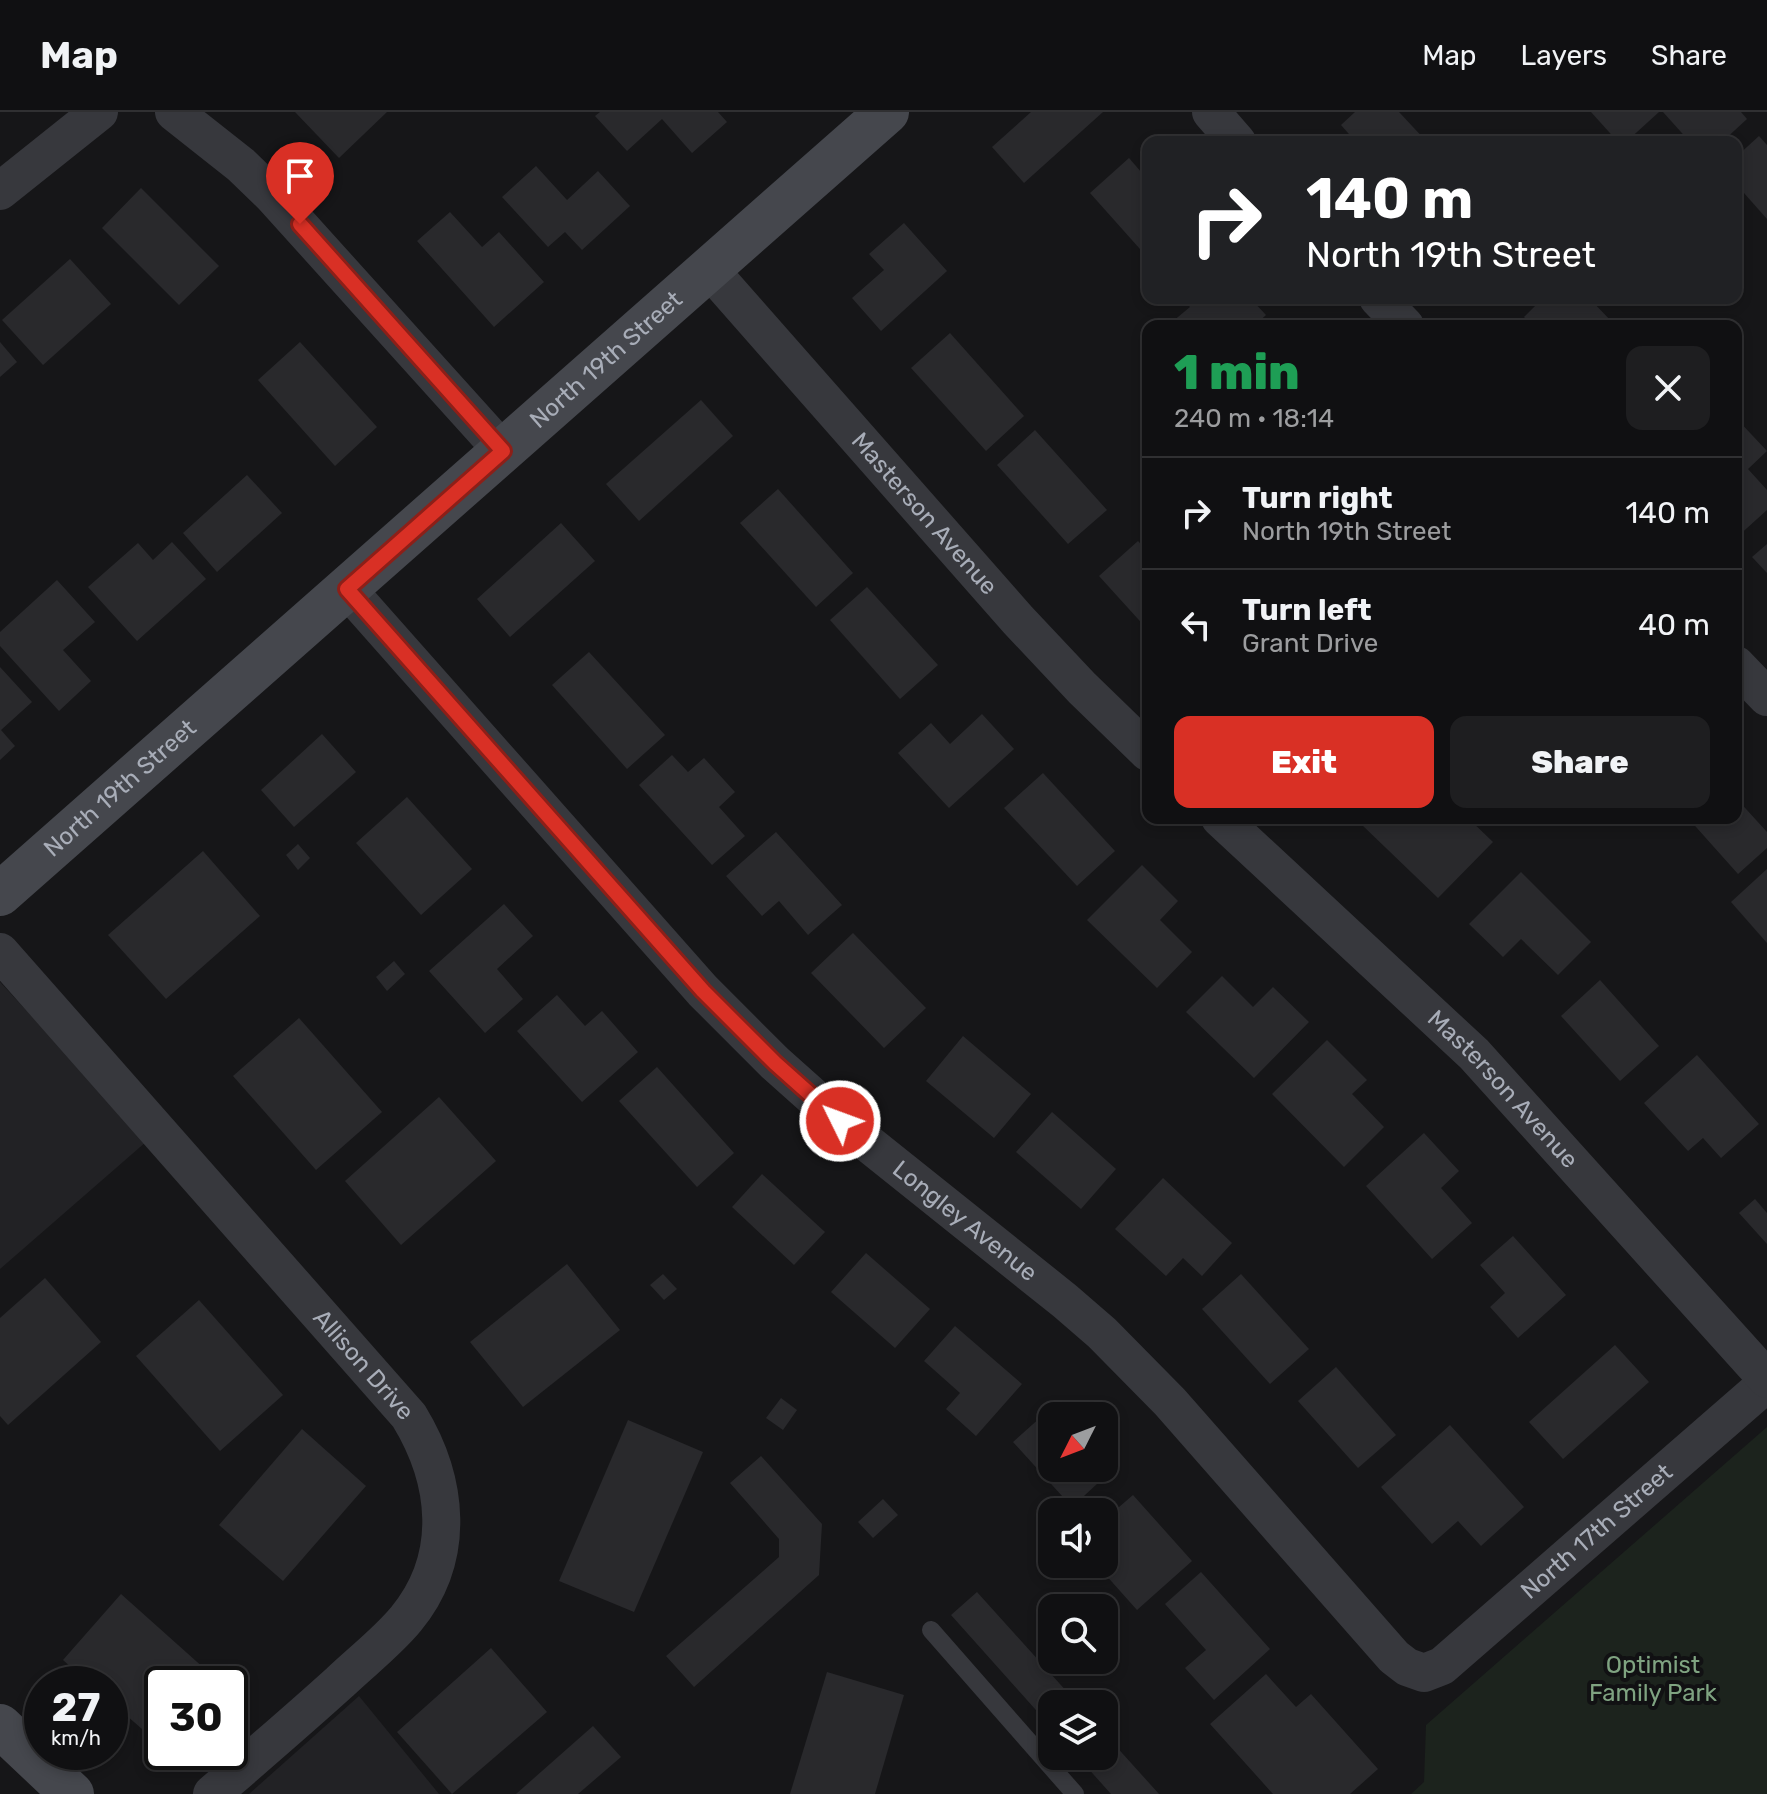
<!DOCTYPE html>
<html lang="en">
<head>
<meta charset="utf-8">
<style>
	body { margin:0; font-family:Rubik,sans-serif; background:#1e1e20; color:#f1f3f6; height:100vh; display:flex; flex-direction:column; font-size:30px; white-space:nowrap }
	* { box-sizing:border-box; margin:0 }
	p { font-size:26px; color:#9c9d9f }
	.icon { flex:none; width:44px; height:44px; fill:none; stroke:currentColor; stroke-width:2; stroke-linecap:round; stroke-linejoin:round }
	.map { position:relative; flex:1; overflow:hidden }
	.side { position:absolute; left:1142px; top:208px; width:600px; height:504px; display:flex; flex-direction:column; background:#101012; border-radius:16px; box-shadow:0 4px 12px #0003,0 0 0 2px #303032 }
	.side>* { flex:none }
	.top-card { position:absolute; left:1142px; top:24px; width:600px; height:168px; border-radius:16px; box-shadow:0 4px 12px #0003,0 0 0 2px #303032; background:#202124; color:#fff; overflow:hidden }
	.needle { width:52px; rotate:228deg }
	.buttons { position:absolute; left:1038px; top:1290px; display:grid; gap:16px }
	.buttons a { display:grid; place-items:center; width:80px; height:80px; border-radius:16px; background:#101012; box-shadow:0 4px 12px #0003,0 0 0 2px #303032; font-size:40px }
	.speed { position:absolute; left:24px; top:1554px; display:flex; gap:16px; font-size:40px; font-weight:700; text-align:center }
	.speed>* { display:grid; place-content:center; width:104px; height:104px; border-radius:50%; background:#101012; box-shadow:0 4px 12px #0003,0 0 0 2px #303032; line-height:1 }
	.speed small { font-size:20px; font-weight:400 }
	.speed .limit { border:4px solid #111; border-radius:12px; background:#fff; color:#111 }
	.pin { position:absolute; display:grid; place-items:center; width:68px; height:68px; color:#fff; margin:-82px -34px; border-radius:50% 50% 50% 0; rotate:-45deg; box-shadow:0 0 8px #0007 }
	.pin .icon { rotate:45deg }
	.me { position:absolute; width:88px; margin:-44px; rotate:312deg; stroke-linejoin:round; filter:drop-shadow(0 0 6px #0008) }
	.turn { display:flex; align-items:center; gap:28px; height:168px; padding:0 32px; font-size:36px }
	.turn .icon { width:104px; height:104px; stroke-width:2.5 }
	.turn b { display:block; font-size:56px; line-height:68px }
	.round { display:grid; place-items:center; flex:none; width:84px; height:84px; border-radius:16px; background:#1e1e20 }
	.overview { display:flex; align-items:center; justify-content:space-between; height:136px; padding:0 32px }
	h1 { font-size:48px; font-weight:800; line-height:60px; color:#1e9e55 }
	.button { display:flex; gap:16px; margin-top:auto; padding:16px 32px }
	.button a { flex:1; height:92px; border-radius:16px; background:#d93025; color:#fff; font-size:32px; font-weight:800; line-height:92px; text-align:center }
	.button a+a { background:#1e1e20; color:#f1f3f6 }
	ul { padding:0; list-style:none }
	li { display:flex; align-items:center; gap:24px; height:112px; padding:0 32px; border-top:2px solid #303032 }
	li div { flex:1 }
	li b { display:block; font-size:30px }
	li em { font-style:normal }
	header { display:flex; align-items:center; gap:48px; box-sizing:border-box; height:112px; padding:0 40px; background:#101012; border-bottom:2px solid #303032 }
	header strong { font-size:38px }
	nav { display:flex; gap:44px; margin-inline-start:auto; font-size:28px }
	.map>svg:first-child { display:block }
	.built { fill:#222225 }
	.green { fill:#1c231d }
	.building { fill:#29292c }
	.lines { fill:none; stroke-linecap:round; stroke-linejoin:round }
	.lane { stroke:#37383d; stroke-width:18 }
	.street { stroke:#37383d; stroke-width:38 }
	.secondary { stroke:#45474d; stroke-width:44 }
	.route-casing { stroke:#8d1f18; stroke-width:20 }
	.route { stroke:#d93025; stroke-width:14 }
	.labels { text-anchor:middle; stroke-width:8; stroke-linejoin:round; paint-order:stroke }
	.street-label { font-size:24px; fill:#a8adb8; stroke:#111113 }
	.park-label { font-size:24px; fill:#7fa381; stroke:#111113 }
</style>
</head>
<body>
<header>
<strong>Map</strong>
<nav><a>Map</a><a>Layers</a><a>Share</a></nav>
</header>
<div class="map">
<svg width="1767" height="1682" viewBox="0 0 1767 1682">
	<rect width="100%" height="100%" fill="#161618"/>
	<g class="built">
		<path d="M0,870L147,1029L0,1157Z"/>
		<path d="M359,1584L439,1682H249Z"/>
	</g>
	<path class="green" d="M1767,1315V1682H1411L1424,1670L1426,1613Z"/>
	<g class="building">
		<path d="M295,0H387L339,46Z"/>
		<path d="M600,0H718L727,10L692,41L662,7L627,39L595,4Z"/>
		<path d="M1031,0H1103L1024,71L992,35Z"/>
		<path d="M1355,0H1399L1427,30H1356L1341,13Z"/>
		<path d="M1591,0H1659L1626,30H1618Z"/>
		<path d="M1663,0H1741L1747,7L1722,30H1690Z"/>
		<path d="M1759,24L1767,33V107L1736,72V45Z"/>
		<path d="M1129,46L1148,68V146L1090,81Z"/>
		<path d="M536,54L567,88L598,59L630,94L582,138L565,120L548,135L502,85Z"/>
		<path d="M141,76L219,154L179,193L102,116Z"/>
		<path d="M450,100L482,135L499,120L544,170L494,215L417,129Z"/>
		<path d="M904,111L947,159L881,219L852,186L884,158L869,142Z"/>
		<path d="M70,147L111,192L43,253L2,208Z"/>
		<path d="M1182,186H1250L1266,203L1254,214H1176L1172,210L1190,195Z"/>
		<path d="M1535,186H1589L1613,211L1610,214H1533L1524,205L1539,190Z"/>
		<path d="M950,221L1024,304L986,339L911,256Z"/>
		<path d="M0,230L17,250L0,265Z"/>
		<path d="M300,230L377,315L335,354L258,268Z"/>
		<path d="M701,288L733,324L639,409L606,372Z"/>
		<path d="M1736,306L1767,339L1748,357L1767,378V398L1736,426Z"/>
		<path d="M1035,318L1107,398L1068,432L997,353Z"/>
		<path d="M247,363L282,401L217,460L183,421Z"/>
		<path d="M778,377L853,461L816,495L740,411Z"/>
		<path d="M561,411L595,449L510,525L477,487Z"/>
		<path d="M1138,429L1148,440V518L1099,464Z"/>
		<path d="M172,430L206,467L137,529L88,475L138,431L153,448Z"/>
		<path d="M1767,432V461L1752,445Z"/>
		<path d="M57,468L95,510L63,538L91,569L59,599L0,534V520Z"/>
		<path d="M867,475L938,553L900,587L830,508Z"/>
		<path d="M589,540L665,623L627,657L552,573Z"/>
		<path d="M0,555L32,590L1,618L15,634L0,648Z"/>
		<path d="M982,602L1014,637L949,696L898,641L931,611L950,632Z"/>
		<path d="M322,622L356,660L294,715L261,678Z"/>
		<path d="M672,643L688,660L704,646L735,680L719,695L745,724L712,753L639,673Z"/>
		<path d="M1043,661L1115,739L1077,774L1004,696Z"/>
		<path d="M407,685L472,757L421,803L356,731Z"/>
		<path d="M1736,686L1767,720V736L1738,762L1688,706H1736Z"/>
		<path d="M1367,706H1468L1493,730L1438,786L1361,712Z"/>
		<path d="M776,720L842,793L808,823L779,789L762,804L726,764Z"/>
		<path d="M298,732L310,746L298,758L286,743Z"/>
		<path d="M203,739L260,804L166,887L108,823Z"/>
		<path d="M1142,753L1178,789L1160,808L1192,840L1157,876L1087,808Z"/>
		<path d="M1767,757V831L1731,790Z"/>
		<path d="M1521,760L1591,830L1558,863L1521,827L1503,845L1469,812Z"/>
		<path d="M504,792L533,824L497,857L523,887L485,921L429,859Z"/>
		<path d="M853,821L926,896L884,936L811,861Z"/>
		<path d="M394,849L405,862L387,879L376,865Z"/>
		<path d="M1222,864L1253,895L1273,875L1309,910L1254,966L1186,900Z"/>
		<path d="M1600,868L1659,934L1620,969L1561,904Z"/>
		<path d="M557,883L585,914L602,899L638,940L582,990L517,919Z"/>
		<path d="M299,906L382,1000L316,1058L233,964Z"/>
		<path d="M963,924L1031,982L994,1026L926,969Z"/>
		<path d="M1327,928L1367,968L1352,982L1384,1015L1344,1055L1272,982Z"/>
		<path d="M1697,943L1759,1012L1721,1046L1703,1026L1688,1039L1644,991Z"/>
		<path d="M657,955L734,1041L697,1075L619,989Z"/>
		<path d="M439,985L496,1049L401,1133L345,1069Z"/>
		<path d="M1052,1000L1116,1057L1081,1097L1016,1040Z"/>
		<path d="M1424,1021L1459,1059L1441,1076L1472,1111L1432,1147L1366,1074Z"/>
		<path d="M762,1062L825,1120L794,1153L732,1095Z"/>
		<path d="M1163,1066L1232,1131L1202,1164L1183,1146L1166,1164L1115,1117Z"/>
		<path d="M1755,1087L1767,1101V1132L1739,1101Z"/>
		<path d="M1513,1124L1566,1183L1518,1226L1490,1195L1505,1181L1480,1153Z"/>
		<path d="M866,1141L930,1197L895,1236L831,1180Z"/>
		<path d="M567,1152L620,1218L523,1295L470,1230Z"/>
		<path d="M663,1162L677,1177L664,1188L650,1173Z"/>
		<path d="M1241,1162L1309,1237L1270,1272L1202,1197Z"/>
		<path d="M45,1166L101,1230L8,1313L0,1304V1206Z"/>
		<path d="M199,1188L283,1283L220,1339L136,1244Z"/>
		<path d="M955,1214L1022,1272L976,1324L946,1297L960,1281L924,1249Z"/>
		<path d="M1615,1233L1649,1270L1563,1347L1529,1310Z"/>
		<path d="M1336,1255L1396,1323L1358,1356L1298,1289Z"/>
		<path d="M781,1286L797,1298L783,1318L766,1306Z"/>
		<path d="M1051,1296L1058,1304H1052V1356H1106L1110,1360L1072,1395L1013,1330Z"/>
		<path d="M628,1308L703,1340L634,1500L559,1469Z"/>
		<path d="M1450,1313L1524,1395L1481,1434L1458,1409L1432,1432L1381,1375Z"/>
		<path d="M302,1317L366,1374L283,1469L219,1413Z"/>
		<path d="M761,1344L822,1412L819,1463L694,1575L666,1544L779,1445V1427L730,1371Z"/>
		<path d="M1133,1383L1192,1449L1137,1498L1096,1452H1104V1408Z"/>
		<path d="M883,1387L898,1403L873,1426L858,1410Z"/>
		<path d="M1201,1460L1270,1537L1214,1588L1185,1556L1206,1538L1165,1492Z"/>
		<path d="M977,1480L1078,1592H1052V1616L951,1503Z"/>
		<path d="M121,1482L215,1566L210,1572H162V1627L158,1631L110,1589V1572H90L63,1548Z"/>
		<path d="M491,1536L547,1600L452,1682L397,1620Z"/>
		<path d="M827,1560L904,1583L875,1682H790Z"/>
		<path d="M1266,1562L1296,1595L1311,1582L1378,1657L1350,1682H1273L1210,1612Z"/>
		<path d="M593,1614L621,1645L578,1682H516Z"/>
		<path d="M1104,1621L1159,1682H1111L1077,1644H1104Z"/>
	</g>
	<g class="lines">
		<path class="lane" d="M931,1518L1075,1682"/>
		<g class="street">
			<path d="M174,0L241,53L272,83L503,339"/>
			<path d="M1211,0L1237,30"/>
			<path d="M0,79L99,0"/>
			<path id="s1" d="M709,157L1018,508L1082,576L1148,640"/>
			<path d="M1378,186L1405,214"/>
			<path id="s2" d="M347,477L703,879L775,951L840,1009L1065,1189L1102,1221L1170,1290L1394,1545L1407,1555L1424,1561L1442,1554L1767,1271"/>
			<path d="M1736,553L1767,585"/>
			<path id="s3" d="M1220,706L1474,942L1767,1267"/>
			<path id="s4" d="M0,840L409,1304C448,1368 457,1445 406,1507C387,1530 362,1549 340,1570C298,1608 255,1645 212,1682"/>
		</g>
		<g class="secondary">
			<path id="s5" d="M0,782L887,0"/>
			<path d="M0,1614L72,1682"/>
		</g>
	</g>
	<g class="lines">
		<defs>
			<path id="route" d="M300,112L503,339L347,477L703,879L775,951L840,1009"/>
		</defs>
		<use href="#route" class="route-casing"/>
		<use href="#route" class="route"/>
	</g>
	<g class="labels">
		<g class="street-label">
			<text dy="8" stroke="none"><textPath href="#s5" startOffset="808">North 19th Street</textPath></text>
			<text dy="8" stroke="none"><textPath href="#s1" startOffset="326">Masterson Avenue</textPath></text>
			<text dy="8" stroke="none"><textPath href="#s5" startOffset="160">North 19th Street</textPath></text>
			<text dy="8" stroke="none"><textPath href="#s3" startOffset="392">Masterson Avenue</textPath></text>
			<text dy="8" stroke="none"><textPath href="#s2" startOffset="886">Longley Avenue</textPath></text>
			<text dy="8" stroke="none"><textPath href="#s4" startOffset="550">Allison Drive</textPath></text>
			<text dy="8" stroke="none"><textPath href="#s2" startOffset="1758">North 17th Street</textPath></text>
		</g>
		<g class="park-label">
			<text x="1653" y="1561">Optimist<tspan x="1653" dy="28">Family Park</tspan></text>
		</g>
	</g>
</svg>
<div class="buttons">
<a><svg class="needle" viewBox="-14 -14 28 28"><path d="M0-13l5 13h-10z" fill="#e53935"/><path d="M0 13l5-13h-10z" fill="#9c9d9f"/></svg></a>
<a><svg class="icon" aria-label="sound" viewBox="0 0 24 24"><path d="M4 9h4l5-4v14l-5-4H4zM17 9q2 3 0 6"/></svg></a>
<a><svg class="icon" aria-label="search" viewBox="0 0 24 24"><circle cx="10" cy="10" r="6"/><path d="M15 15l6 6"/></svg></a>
<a><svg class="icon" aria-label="layers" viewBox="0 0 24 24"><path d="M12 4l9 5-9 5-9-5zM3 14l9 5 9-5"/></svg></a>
</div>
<div class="speed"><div>27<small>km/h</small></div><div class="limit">30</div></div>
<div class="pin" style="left:300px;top:112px;background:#d93025"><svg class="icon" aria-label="arrive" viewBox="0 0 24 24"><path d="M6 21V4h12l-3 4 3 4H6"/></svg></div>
<svg class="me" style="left:840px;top:1009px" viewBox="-20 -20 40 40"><circle r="17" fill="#d93025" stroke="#fff" stroke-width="3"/><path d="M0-11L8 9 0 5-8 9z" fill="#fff"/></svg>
<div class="top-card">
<div class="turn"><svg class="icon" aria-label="right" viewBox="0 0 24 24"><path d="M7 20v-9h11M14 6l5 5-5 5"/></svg><div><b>140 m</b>North 19th Street</div></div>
</div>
<section class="side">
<div class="overview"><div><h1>1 min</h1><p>240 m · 18:14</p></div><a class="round"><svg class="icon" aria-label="close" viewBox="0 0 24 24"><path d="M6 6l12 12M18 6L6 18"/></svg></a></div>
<ul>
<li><svg class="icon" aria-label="right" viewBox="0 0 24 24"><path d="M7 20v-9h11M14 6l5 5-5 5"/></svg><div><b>Turn right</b><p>North 19th Street</p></div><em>140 m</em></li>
<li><svg class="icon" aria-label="left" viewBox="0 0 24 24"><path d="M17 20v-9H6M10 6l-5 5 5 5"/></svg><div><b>Turn left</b><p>Grant Drive</p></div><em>40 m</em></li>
</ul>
<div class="button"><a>Exit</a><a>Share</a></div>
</section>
</div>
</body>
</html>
